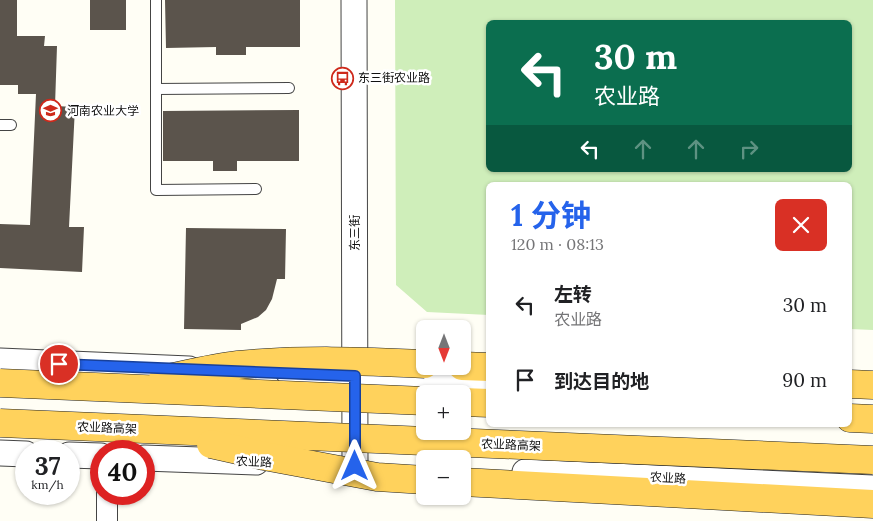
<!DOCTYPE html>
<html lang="zh">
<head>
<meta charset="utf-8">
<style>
	body { margin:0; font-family:Lora,"Noto Sans SC",serif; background:#f2f2f2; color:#202124; height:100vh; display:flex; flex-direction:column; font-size:19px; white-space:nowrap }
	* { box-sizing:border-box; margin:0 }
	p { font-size:16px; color:#757577 }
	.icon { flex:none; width:28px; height:28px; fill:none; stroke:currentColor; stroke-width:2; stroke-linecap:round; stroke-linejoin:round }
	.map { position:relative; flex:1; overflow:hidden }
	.drawer { position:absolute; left:486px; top:182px; width:366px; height:245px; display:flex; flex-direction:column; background:#fff; border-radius:8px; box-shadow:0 1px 4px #0004 }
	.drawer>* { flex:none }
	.guide { position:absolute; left:486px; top:20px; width:366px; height:152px; border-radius:8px; box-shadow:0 1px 4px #0004; background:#0b6e4f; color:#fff; overflow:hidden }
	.needle { width:32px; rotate:180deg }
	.tools { position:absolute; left:416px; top:320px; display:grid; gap:10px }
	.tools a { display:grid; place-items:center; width:55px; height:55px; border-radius:8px; background:#fff; box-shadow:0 1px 4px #0004; font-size:25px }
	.speed { position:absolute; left:15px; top:440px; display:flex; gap:10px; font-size:25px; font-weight:700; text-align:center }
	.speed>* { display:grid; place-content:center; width:65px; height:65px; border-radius:50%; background:#fff; box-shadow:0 1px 4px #0004; line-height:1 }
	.speed small { font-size:12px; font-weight:400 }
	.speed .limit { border:8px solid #d22; background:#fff; color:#111 }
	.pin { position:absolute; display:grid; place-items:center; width:42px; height:42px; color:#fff; margin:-21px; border:2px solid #fff; border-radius:50%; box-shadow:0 1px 5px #0007 }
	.me { position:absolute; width:55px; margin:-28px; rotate:0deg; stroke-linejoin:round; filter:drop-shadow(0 0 4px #0008) }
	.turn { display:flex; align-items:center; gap:18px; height:105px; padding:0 25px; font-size:22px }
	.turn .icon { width:65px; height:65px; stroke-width:2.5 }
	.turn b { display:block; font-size:35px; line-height:42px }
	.lanes { display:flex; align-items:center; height:48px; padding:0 25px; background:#0003; justify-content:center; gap:25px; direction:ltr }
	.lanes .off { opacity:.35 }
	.round { display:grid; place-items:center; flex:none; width:52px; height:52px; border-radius:8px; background:#f2f2f2 }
	.overview { display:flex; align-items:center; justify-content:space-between; height:85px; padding:0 25px }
	h1 { font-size:30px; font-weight:700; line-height:38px; color:#2563eb }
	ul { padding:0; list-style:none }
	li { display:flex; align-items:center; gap:15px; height:75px; padding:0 25px }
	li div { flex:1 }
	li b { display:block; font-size:19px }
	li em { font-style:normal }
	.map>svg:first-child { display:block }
	.green { fill:#cfeeba; fill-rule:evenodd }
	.building { fill:#5b544c }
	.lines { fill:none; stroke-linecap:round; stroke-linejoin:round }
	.service-casing { stroke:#444; stroke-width:12 }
	.minor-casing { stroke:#444; stroke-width:22 }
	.tertiary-casing { stroke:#444; stroke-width:27 }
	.trunk-casing { stroke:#222; stroke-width:29 }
	.service { stroke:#fff; stroke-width:10 }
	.minor { stroke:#fff; stroke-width:20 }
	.tertiary { stroke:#fff; stroke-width:25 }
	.trunk { stroke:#ffd25c; stroke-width:28 }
	.trunk-bridge-casing { stroke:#222; stroke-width:29; stroke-linecap:butt }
	.trunk-bridge { stroke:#ffd25c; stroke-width:28 }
	.route-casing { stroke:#184099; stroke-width:12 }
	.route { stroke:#2563eb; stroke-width:9 }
	.labels { text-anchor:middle; stroke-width:5; stroke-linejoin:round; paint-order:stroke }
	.poi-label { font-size:12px; fill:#111; stroke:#fff; text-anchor:start }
	.street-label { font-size:12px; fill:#111; stroke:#fff }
</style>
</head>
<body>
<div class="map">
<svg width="873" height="521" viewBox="0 0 873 521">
	<rect width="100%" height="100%" fill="#fffef5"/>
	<path class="green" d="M395,0H873V330L850,329V185H489V315L427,312L396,285ZM489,22H850V170H489Z"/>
	<g class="building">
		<path d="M0,0H17V36H45L44,46H57L55,106L75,107L69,227H84L82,272L0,268V224L30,225L36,94H18V85H0Z"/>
		<rect x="90" y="0" width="36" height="30"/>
		<path d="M165,0H300V47H246V55H216V47L166,48Z"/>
		<path d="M299,110V161H237V171H213V161H163V111Z"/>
		<path d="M186,228L286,229L285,279H277L272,299L266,310L258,317L241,324V330L184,329Z"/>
	</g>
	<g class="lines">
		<defs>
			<g id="service">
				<path d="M156,0V190L256,189"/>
				<path d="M156,89L289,88"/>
				<path d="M0,125H11"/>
			</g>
			<path id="minor" d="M107,521V494"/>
			<g id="tertiary">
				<path d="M354,0L355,466"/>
				<path d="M0,361L189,369"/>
				<path d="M289,373L489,382"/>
				<path d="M0,453L26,454"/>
				<path d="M69,455L101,456"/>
				<path d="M144,458L256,462"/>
				<path d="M525,472L873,488"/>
			</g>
			<g id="trunk">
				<path d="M462,366L489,367"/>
				<path d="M850,384L873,385"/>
				<path d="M462,402L489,403"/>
				<path d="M850,418L873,419"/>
				<path d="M462,482L873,504"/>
			</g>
		</defs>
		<use href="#service" class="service-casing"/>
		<use href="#minor" class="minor-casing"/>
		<use href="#tertiary" class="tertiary-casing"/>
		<use href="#trunk" class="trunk-casing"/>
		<use href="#service" class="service"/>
		<use href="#minor" class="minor"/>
		<use href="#tertiary" class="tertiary"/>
		<use href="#trunk" class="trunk"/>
		<defs>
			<g id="trunk-bridge">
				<path d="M163,379C188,374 213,368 238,365C300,359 363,361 425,364"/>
				<path d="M0,383L425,401"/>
				<path d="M0,423L873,460"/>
				<path d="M211,444L264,456L377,477L425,480"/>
			</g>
		</defs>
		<use href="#trunk-bridge" class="trunk-bridge-casing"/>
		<use href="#trunk-bridge" class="trunk-bridge"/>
	</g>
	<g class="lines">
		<defs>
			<path id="route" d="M59,364L355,376V466"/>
		</defs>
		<use href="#route" class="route-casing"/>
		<use href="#route" class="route"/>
	</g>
	<defs>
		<symbol id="bus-ring" viewBox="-11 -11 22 22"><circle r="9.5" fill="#fff" stroke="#ce291b" stroke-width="1.5"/><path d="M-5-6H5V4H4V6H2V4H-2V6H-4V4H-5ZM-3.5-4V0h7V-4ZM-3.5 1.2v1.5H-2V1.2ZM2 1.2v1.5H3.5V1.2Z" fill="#ce291b"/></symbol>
		<symbol id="university-ring" viewBox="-11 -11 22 22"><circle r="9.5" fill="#fff" stroke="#ce291b" stroke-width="1.5"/><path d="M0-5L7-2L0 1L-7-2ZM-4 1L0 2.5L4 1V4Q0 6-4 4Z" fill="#ce291b"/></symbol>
	</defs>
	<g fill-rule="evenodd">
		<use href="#bus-ring" x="330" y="66" width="25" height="25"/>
		<use href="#university-ring" x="38" y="98" width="25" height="25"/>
	</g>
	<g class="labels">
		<g class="poi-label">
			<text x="358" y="82">东三街农业路</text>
			<text x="67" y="115">河南农业大学</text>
		</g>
		<g class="street-label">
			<text transform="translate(355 233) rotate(-90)" y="4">东三街</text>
			<text transform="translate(107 428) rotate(2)" y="4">农业路高架</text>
			<text transform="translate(511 445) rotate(2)" y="4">农业路高架</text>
			<text transform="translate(254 462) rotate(2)" y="4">农业路</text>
			<text transform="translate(668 478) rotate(3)" y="4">农业路</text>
		</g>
	</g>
</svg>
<div class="tools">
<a><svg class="needle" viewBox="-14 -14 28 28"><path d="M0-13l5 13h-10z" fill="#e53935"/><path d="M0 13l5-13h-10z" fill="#757577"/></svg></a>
<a>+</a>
<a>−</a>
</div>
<div class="speed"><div>37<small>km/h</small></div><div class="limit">40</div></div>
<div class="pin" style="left:59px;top:364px;background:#d93025"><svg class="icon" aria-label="arrive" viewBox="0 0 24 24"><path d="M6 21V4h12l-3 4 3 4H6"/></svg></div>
<svg class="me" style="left:355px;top:466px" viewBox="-20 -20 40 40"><path d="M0-17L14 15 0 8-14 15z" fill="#2563eb" stroke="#fff" stroke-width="4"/></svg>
<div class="guide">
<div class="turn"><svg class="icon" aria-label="left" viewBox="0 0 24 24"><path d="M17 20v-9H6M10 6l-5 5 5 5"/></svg><div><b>30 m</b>农业路</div></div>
<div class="lanes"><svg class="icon" aria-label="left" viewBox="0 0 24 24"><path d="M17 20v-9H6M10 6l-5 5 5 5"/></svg><svg class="icon off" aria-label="ahead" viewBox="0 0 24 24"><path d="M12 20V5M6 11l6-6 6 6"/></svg><svg class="icon off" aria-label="ahead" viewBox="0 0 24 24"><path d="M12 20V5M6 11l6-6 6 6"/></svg><svg class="icon off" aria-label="right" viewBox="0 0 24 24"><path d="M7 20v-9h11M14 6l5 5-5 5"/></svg></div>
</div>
<section class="drawer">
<div class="overview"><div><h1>1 分钟</h1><p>120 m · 08:13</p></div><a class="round" style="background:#d93025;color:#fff"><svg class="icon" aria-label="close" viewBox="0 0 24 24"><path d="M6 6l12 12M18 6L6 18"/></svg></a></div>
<ul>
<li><svg class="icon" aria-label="left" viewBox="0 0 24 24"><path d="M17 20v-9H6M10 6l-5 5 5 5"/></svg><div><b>左转</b><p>农业路</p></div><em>30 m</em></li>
<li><svg class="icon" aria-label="arrive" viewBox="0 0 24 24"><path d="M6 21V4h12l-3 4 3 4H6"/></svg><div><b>到达目的地</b></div><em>90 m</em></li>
</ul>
</section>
</div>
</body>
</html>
